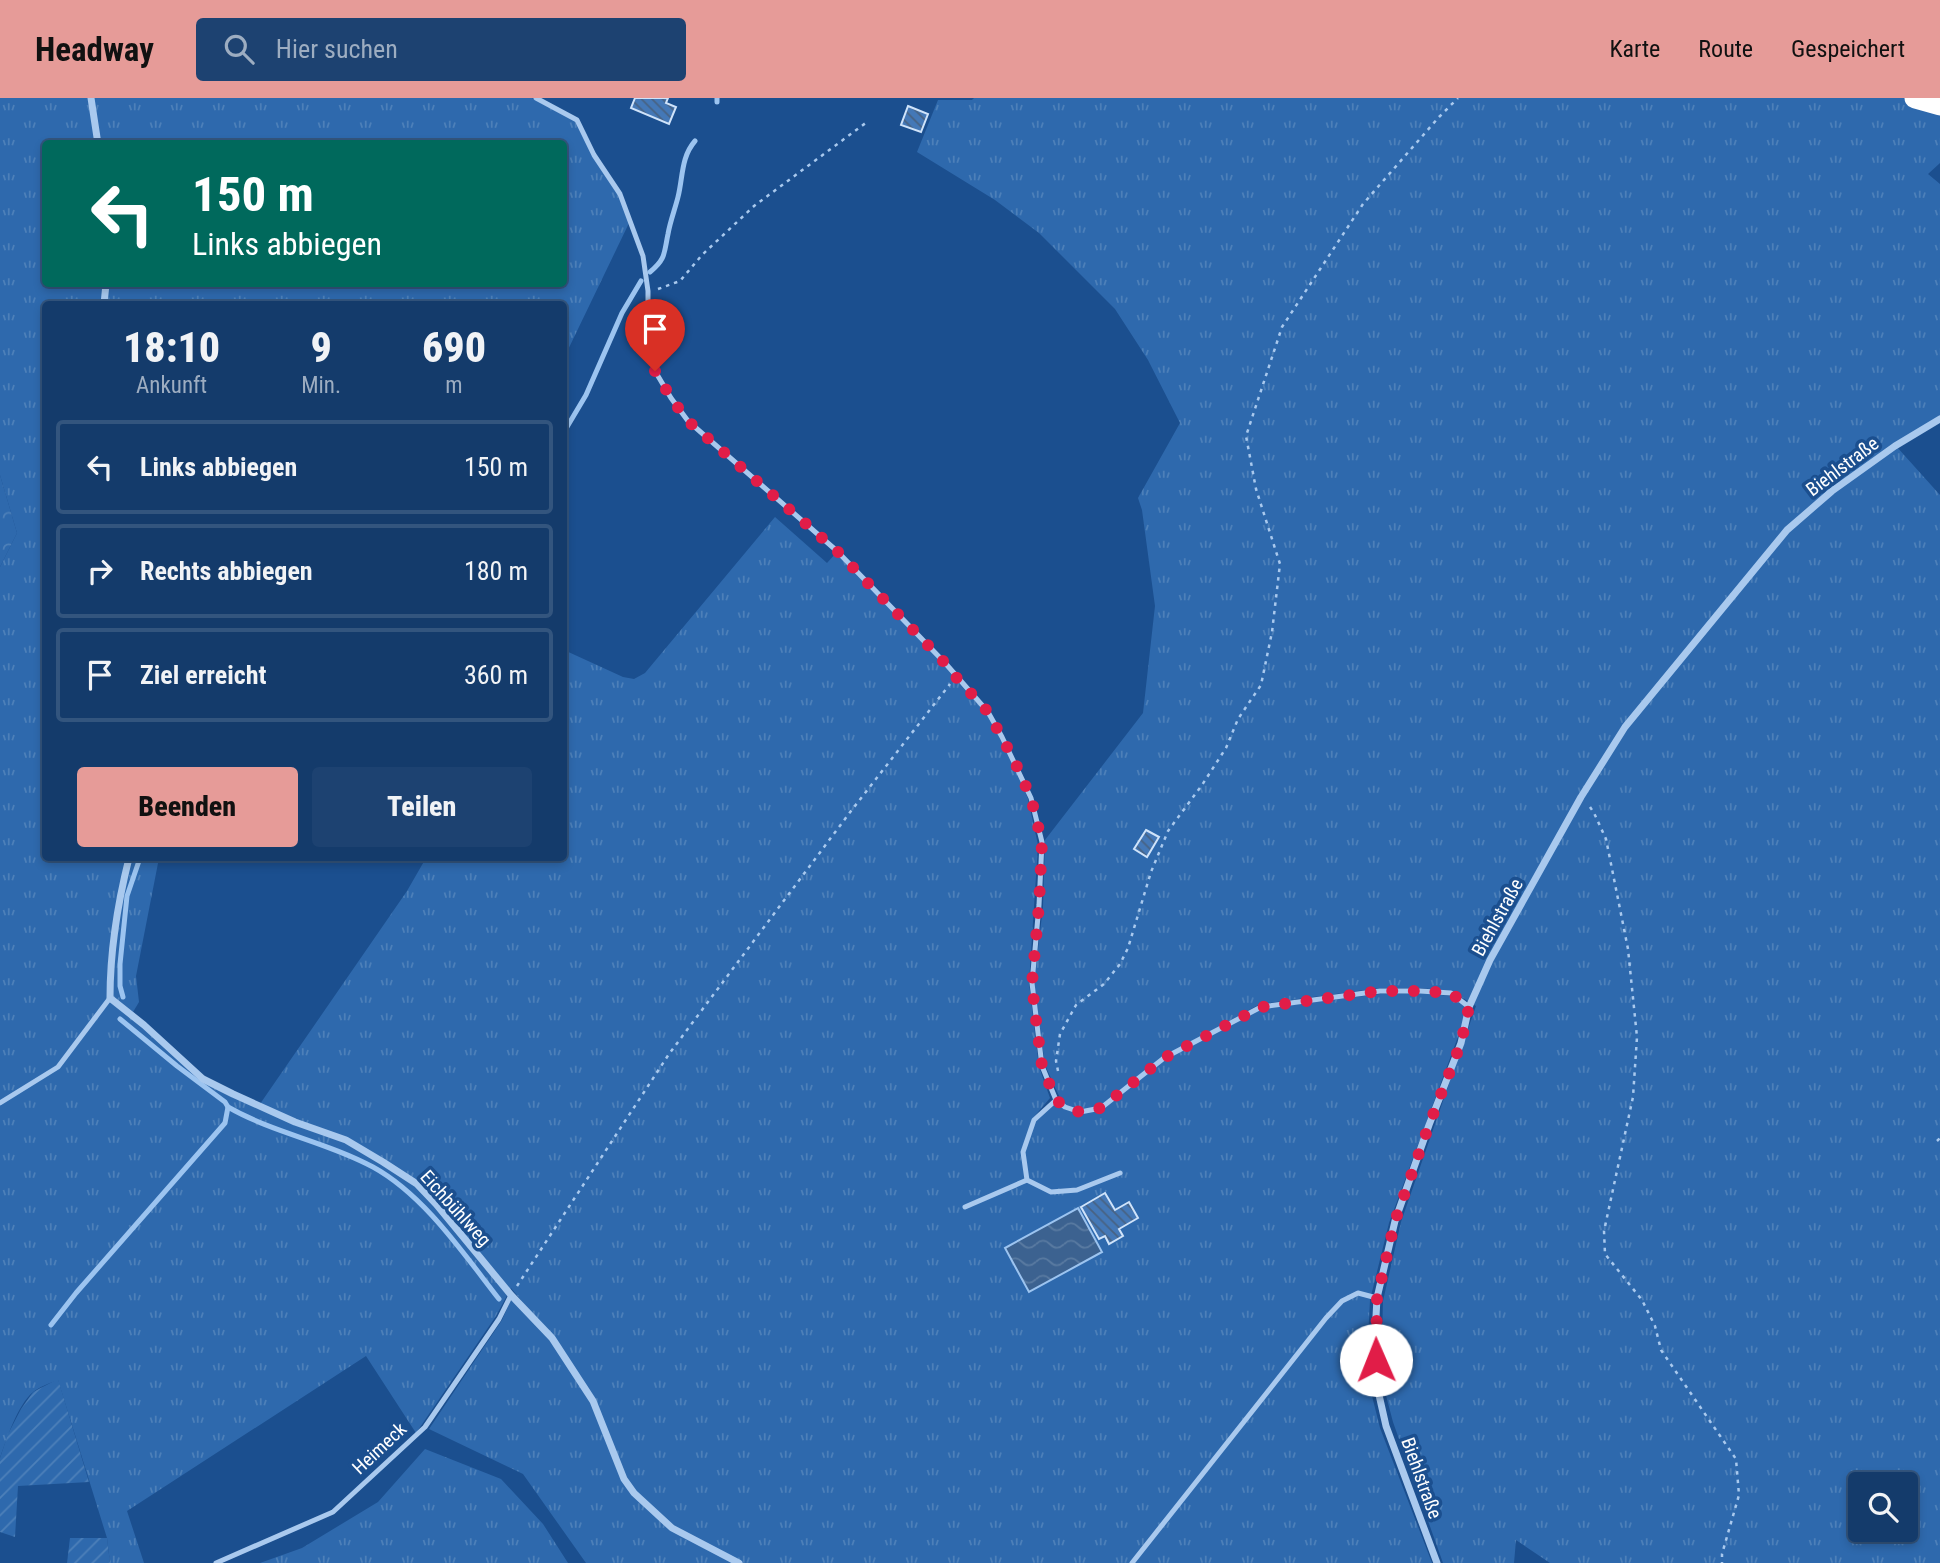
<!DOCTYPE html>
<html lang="de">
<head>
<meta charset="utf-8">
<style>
	body { margin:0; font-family:"Roboto Condensed",sans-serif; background:#1d4271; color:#f1f3f6; height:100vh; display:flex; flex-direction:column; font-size:26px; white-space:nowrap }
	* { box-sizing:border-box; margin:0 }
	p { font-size:23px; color:#9dadc1 }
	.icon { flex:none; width:38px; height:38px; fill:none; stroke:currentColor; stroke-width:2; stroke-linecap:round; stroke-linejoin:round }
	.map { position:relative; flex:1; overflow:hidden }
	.details { position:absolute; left:42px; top:203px; width:525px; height:560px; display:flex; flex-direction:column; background:#143b6b; border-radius:7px; box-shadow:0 4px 10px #0003,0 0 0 2px #33557e }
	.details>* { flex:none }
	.banner { position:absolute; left:42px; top:42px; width:525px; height:147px; border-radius:7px; box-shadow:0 4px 10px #0003,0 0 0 2px #33557e; background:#00695c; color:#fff; overflow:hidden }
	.controls { position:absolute; left:1848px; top:1374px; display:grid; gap:14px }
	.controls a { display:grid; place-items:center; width:70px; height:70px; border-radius:7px; background:#143b6b; box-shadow:0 4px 10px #0003,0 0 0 2px #33557e; font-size:35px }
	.pin { position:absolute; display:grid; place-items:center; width:60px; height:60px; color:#fff; margin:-72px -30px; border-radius:50% 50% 50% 0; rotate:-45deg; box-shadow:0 0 7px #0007 }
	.pin .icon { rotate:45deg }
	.me { position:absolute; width:77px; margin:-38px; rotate:359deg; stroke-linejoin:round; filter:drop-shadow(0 0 5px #0008) }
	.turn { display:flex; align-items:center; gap:24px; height:147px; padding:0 35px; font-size:32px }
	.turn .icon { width:91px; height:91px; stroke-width:2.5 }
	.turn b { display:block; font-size:49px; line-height:60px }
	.eta { display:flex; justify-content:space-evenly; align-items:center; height:119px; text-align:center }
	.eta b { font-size:42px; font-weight:800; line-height:49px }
	.cta { display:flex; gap:14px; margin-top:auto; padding:14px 35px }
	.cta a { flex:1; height:80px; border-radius:7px; background:#e69b98; color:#111; font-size:28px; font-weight:800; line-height:80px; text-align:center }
	.cta a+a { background:#1d4271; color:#f1f3f6 }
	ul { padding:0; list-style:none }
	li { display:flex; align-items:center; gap:21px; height:94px; margin:0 14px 10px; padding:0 21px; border:4px solid #33557e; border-radius:7px }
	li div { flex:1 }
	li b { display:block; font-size:26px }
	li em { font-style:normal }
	header { display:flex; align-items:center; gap:42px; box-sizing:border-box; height:98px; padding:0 35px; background:#e69b98; color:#111 }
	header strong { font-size:33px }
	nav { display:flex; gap:38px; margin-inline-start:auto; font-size:24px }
	.search { width:490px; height:63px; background:#1d4271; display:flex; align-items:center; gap:18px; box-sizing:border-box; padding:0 24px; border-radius:7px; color:#9dadc1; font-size:26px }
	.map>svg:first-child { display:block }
	.grass { fill:url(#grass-tufts); fill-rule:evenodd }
	.forest { fill:url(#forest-crowns) }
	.garden { fill:url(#garden-furrows) }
	.water { fill:url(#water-waves); stroke:#9cc4f0; stroke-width:2 }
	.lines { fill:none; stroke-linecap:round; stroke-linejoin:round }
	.stream { stroke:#9cc4f0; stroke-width:5 }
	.building { fill:url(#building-back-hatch); stroke:#cfe3fa; stroke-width:2 }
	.path { stroke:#a9c9ee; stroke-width:2.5; stroke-dasharray:3.5 5; stroke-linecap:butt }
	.lane { stroke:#a9c9ee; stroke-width:5 }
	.street { stroke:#a9c9ee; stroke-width:7 }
	.highway { stroke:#fff; stroke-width:21 }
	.route { stroke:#e11d48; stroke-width:12; stroke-dasharray:0 21.6 }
	.labels { text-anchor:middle; stroke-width:7; stroke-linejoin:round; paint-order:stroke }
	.street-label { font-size:19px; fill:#fff; stroke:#1b4f8f }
</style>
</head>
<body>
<header>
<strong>Headway</strong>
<div class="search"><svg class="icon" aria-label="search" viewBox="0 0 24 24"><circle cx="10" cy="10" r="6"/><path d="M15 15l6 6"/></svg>Hier suchen</div>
<nav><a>Karte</a><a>Route</a><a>Gespeichert</a></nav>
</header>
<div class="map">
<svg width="1940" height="1465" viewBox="0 0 1940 1465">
	<defs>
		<pattern id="grass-tufts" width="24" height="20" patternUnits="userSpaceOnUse" patternTransform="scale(1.75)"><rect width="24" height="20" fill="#2e69ad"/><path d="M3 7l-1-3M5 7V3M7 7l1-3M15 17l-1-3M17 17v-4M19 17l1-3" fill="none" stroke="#4d80b9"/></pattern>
		<pattern id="forest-crowns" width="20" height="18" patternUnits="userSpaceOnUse" patternTransform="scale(1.75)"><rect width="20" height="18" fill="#2e69ad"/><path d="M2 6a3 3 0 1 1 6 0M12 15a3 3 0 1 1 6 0" fill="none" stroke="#4d80b9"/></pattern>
		<pattern id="garden-furrows" width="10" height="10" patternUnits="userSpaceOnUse" patternTransform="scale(1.75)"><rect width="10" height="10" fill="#2e69ad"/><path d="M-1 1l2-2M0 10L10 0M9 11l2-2" fill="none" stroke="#4d80b9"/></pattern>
		<pattern id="water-waves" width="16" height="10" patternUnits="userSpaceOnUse" patternTransform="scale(1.75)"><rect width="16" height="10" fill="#3c6290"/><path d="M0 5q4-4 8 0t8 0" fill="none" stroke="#597aa1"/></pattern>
		<pattern id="building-back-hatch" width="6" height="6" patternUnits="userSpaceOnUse" patternTransform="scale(1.75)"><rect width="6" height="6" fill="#4478b7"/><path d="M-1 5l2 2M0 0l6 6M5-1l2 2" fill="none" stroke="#486282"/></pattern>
	</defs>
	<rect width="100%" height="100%" fill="#1b4f8f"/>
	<g class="grass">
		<path d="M0,0H532L575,23L619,97L630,123L564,260V206H46V760H159L136,878L139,904L133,914L204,979L260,1006L407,793L426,760H564V552L623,579L634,581L645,575L775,419L827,465L837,454L945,568L955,581L987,616L1013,663L1028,701L1038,747L1029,885L1039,969L1050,1000L1033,1020L1036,1023L1060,1000L1045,967L1034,885L1043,809L1045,742L1143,615L1155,508L1142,412L1138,400L1180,325L1148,262L1115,211L1039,135L995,102L917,54L938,2H972L974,0H1935L1940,6V65L1928,76L1940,86V321L1896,348L1940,397V1465H1550L1516,1442L1514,1465H1443L1393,1324L1383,1286L1382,1238L1383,1203L1401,1124L1476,908L1451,893L1421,890H1380L1260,906L1163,959L1165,962L1261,911L1380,896L1420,895L1451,898L1469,909L1389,1125L1370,1202L1368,1239L1370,1290L1380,1330L1432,1465H586L523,1376L429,1331L502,1222L511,1202L547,1234L511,1190L496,1218L416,1335L366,1258L127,1413L144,1465H110L107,1440L58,1282C50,1285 39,1289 33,1294C17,1308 7,1340 0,1360V469L17,435L0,377ZM46,46H564V186H46ZM1860,1386H1906V1432H1860Z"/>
		<path d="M425,1351L501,1381L543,1426L568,1465H260L302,1450L378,1404Z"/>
	</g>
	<path class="forest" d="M0,377L17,435L0,469Z"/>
	<g class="garden">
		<path d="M58,1281L89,1384L18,1388L15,1439L0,1434V1360L8,1336L21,1311L33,1294Z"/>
		<path d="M70,1440H107L110,1465H67Z"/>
	</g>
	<path class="water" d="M1078,1110L1102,1154L1029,1194L1005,1150Z"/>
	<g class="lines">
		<g class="stream">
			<path d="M717,4V0"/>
			<path d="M650,174C666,161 664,155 668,136C670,124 675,111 678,99C683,79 681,59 695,43"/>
			<path d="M564,334L586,297L622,215L641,183"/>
			<path d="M123,899L120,888V866L127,798L140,760"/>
			<path d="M228,1009C273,1035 327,1044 373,1069C424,1097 463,1155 499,1201"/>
			<path d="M51,1227L76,1195L225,1025L228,1009L225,1004L177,968L120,921"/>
		</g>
	</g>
	<g class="building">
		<path d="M635,0H668L666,5L676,9L669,26L631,10Z"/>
		<path d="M908,8L928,16L921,34L901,27Z"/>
		<path d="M1146,732L1159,739L1147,759L1134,751Z"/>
		<path d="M1105,1095L1115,1112L1129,1104L1138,1120L1119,1131L1123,1138L1109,1146L1105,1138L1099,1141L1081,1109Z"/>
	</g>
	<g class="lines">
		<g class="path">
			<path d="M658,191L680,183L702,157L754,108L867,24"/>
			<path d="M1590,709L1594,715L1606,741L1628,851L1637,939L1633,999L1604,1133L1605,1156L1642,1202L1655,1228L1661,1252L1736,1361L1739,1397L1722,1456V1465"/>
			<path d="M1058,973L1056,963L1060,936L1076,907L1104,886L1120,866L1128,850L1151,774L1168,733L1202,687L1226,650L1238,621L1261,587L1272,534L1280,466L1256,391L1246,338L1282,229L1363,106L1439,19L1458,0"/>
			<path d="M1937,1043L1940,1040"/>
			<path d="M517,1188L669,956L851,713L950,586"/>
		</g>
		<g class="lane">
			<path d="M536,0L577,22L594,57L620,96L643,158L648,193V239L655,273L671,300L688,323L837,453L946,566L988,614L1002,639L1031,700L1042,744L1039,807L1032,885L1042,968L1056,1002L1065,1009L1080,1014L1101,1010L1164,960L1261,909L1380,893H1420L1451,895L1469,909"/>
			<path d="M1056,1002L1034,1022L1023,1054L1027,1082L1051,1094L1077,1092L1120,1075"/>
			<path d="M0,1005L58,969L110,900"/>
			<path d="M965,1109L1027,1082"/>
			<path d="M216,1465L333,1414L425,1329L499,1221L511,1197"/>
			<path d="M1132,1465L1326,1220L1342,1203L1358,1195L1377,1200"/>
		</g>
		<g class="street">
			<path d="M91,0L98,46"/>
			<path d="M104,206L106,186"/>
			<path d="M129,760C118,804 110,855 110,900L144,927L203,981L233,996L295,1024L346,1042L383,1064L417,1086L436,1106L511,1197L552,1240L593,1303L624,1381L634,1395L672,1430L739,1465"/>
			<path d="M1437,1465L1386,1328L1377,1288L1375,1237L1377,1200L1395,1123L1429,1027L1461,945L1469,909L1490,862L1581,699L1625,629L1787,432L1832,393L1895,348L1940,321"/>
		</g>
		<path class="highway" d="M1915,0L1940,7"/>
	</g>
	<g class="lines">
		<path class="route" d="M655,273L671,300L688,323L837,453L946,566L956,579L988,614L1014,662L1031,700L1042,744L1039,807L1032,885L1035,914L1042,968L1056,1002L1065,1009L1080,1014L1101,1010L1164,960L1261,909L1380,893H1420L1451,895L1469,909L1461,945L1429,1027L1395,1123L1377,1200L1376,1262"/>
	</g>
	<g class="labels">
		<g class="street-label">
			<text transform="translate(1842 368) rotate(-37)" y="7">Biehlstraße</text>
			<text transform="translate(1497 819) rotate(-61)" y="7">Biehlstraße</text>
			<text transform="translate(456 1110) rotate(48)" y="7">Eichbühlweg</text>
			<text transform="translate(379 1350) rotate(-43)" y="7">Heimeck</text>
			<text transform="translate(1422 1380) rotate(70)" y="7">Biehlstraße</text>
		</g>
	</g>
</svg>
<div class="controls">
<a><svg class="icon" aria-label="search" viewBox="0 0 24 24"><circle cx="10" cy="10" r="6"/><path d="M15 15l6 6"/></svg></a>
</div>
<div class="pin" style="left:655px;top:273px;background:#d93025"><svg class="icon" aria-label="arrive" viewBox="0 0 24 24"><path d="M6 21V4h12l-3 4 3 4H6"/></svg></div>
<svg class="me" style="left:1376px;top:1262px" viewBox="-20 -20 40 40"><circle r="19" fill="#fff"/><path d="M0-13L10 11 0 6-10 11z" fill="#e11d48"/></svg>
<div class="banner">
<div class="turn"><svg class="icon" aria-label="left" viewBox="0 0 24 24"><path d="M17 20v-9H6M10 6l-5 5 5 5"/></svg><div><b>150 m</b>Links abbiegen</div></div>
</div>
<section class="details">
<div class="eta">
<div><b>18:10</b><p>Ankunft</p></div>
<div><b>9</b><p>Min.</p></div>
<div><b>690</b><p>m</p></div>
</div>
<ul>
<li><svg class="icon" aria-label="left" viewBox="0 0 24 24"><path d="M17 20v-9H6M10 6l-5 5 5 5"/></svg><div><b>Links abbiegen</b></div><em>150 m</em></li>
<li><svg class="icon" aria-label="right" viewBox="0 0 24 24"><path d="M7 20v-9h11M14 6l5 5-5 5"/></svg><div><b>Rechts abbiegen</b></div><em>180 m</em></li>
<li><svg class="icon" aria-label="arrive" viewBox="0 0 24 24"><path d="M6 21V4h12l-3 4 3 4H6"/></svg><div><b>Ziel erreicht</b></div><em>360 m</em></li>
</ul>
<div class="cta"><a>Beenden</a><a>Teilen</a></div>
</section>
</div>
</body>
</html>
